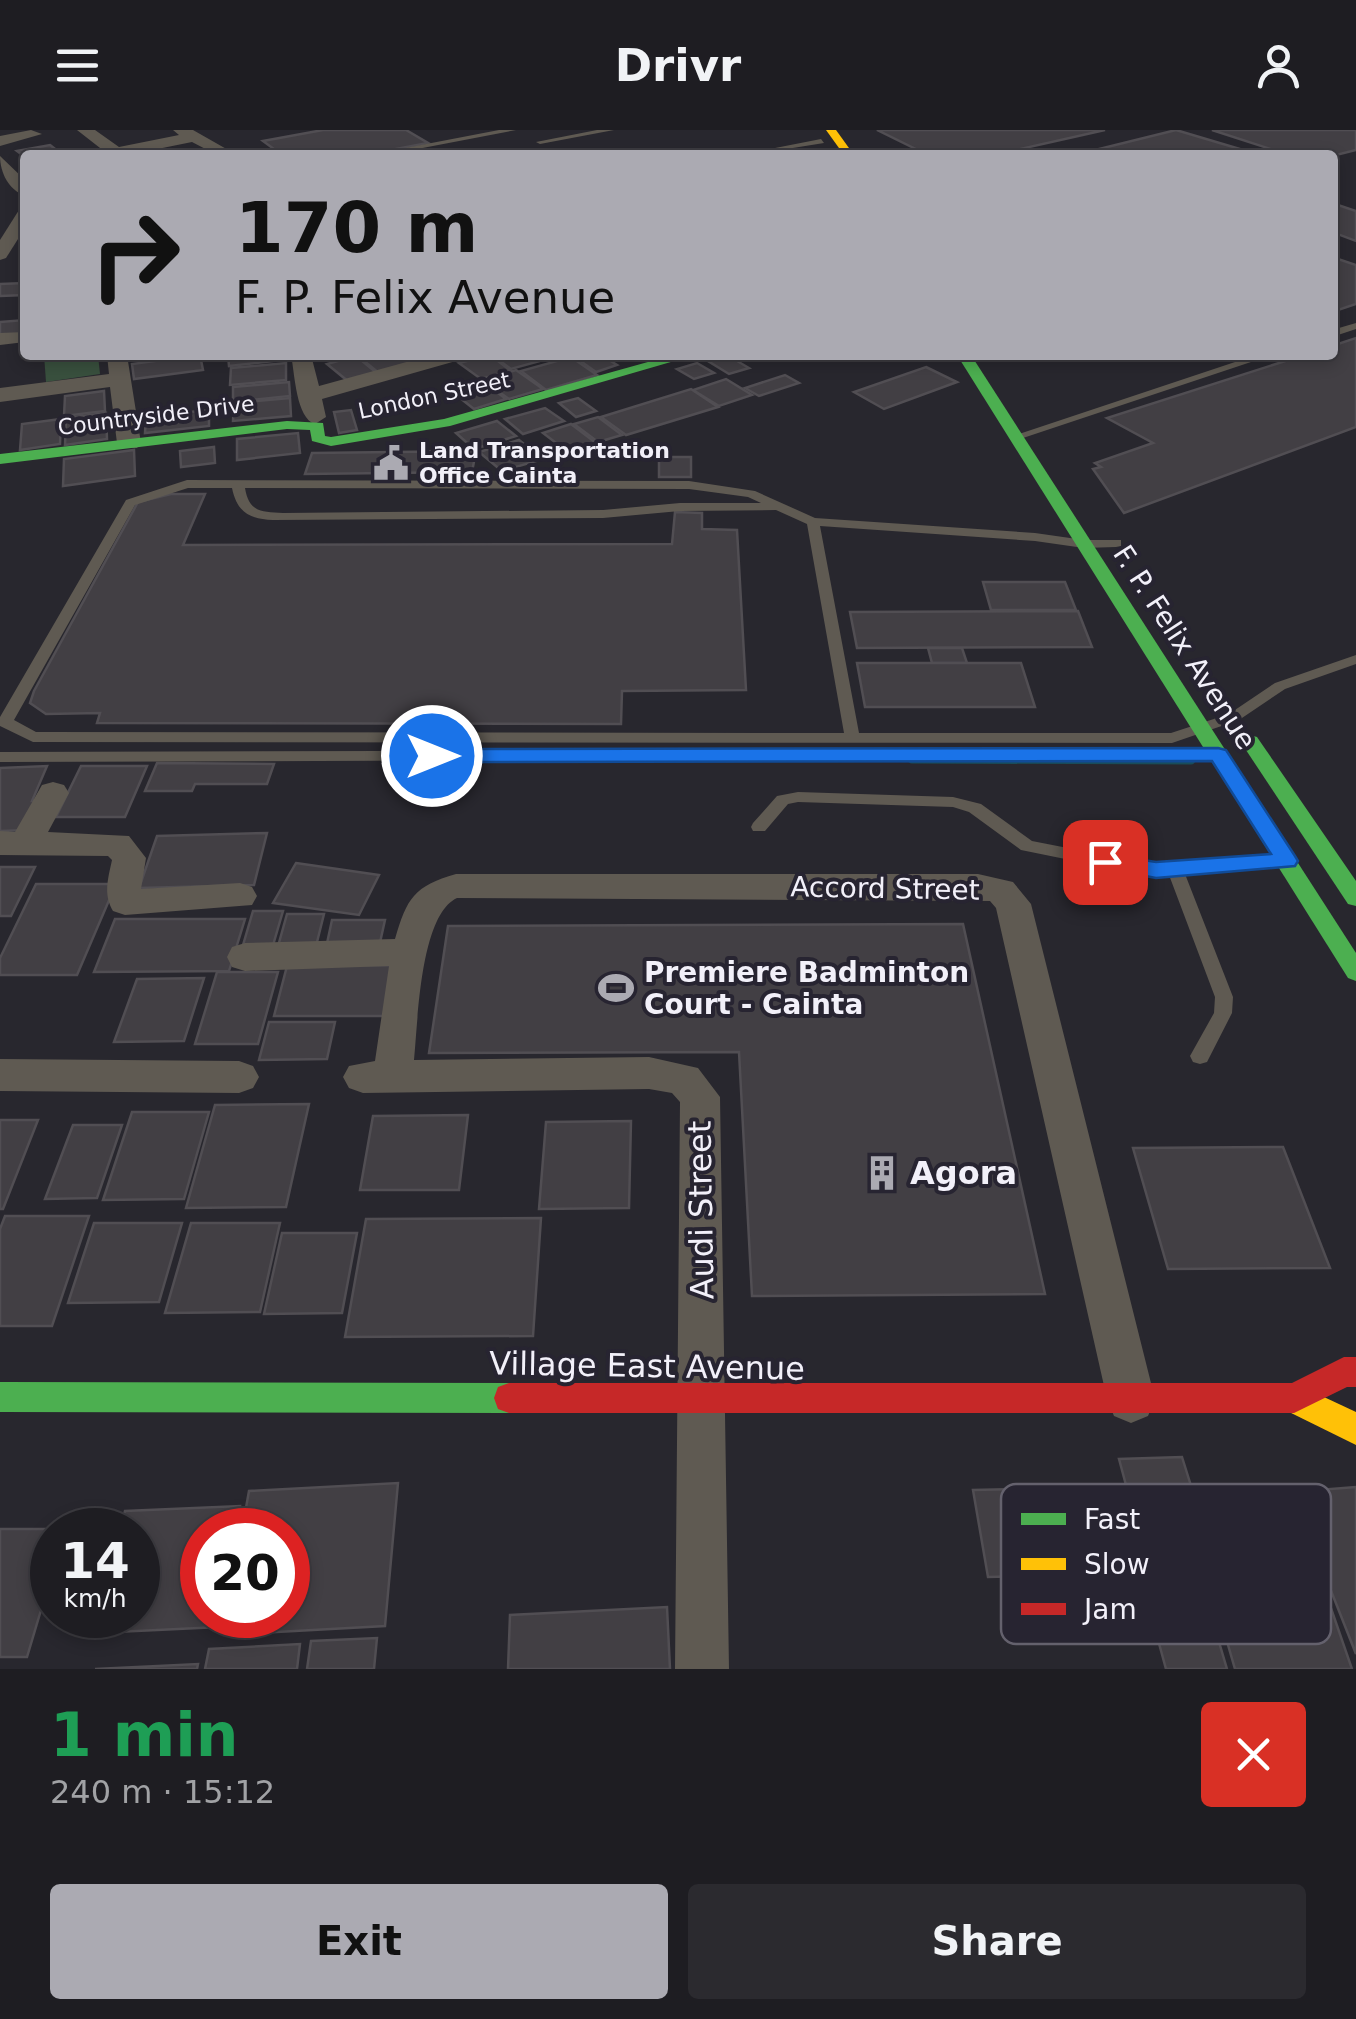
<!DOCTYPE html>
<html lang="en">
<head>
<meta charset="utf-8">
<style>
	body { margin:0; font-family:"DejaVu Sans",sans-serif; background:#2b2a2f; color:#f1f3f6; height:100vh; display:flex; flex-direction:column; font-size:38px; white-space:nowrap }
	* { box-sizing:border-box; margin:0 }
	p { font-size:32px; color:#a1a2a5 }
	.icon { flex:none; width:55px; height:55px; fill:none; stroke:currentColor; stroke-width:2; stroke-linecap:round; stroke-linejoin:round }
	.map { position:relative; height:1539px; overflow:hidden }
	.details { display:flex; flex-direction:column; background:#1e1d22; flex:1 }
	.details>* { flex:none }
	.top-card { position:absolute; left:20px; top:20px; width:1318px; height:210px; border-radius:10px; box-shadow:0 5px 15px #0003,0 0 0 2px #3c3b40; background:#abaab2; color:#111; overflow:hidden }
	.speed { position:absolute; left:30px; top:1378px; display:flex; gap:20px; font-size:50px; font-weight:700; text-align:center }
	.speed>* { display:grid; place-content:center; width:130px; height:130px; border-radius:50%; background:#1e1d22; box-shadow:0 5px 15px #0003,0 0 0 2px #3c3b40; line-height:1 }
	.speed small { font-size:25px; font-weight:400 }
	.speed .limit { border:15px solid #d22; background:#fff; color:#111 }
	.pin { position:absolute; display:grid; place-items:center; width:85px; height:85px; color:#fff; margin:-42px; border-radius:20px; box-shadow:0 5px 15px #0006 }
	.me { position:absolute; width:110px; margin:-55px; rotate:90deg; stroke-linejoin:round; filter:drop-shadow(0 0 8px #0008) }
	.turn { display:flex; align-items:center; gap:35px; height:210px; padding:0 50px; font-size:45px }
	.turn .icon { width:130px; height:130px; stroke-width:2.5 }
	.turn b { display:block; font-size:70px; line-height:85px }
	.round { display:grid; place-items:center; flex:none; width:105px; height:105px; border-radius:10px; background:#2b2a2f }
	.overview { display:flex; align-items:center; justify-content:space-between; height:170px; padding:0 50px }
	h1 { font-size:60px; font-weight:600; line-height:75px; color:#1e9e55 }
	.primary-button { display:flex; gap:20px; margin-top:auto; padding:20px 50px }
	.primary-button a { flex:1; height:115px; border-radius:10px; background:#abaab2; color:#111; font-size:40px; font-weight:600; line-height:115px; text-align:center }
	.primary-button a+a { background:#2b2a2f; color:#f1f3f6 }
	header { display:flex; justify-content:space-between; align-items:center; height:130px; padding:0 50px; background:#1e1d22; font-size:45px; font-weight:600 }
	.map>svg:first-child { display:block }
	.green { fill:#39503e }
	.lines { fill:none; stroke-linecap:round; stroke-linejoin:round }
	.stream { stroke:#194d5a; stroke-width:9 }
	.building { fill:#423f44; stroke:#514e53; stroke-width:2.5 }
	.lane { fill:#5f5a52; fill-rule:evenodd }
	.street { fill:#5f5a52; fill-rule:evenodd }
	.fast { fill:#4caf50; fill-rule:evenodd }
	.slow { fill:#ffc107; fill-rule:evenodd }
	.jam { fill:#c62828; fill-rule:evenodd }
	.route { fill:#1a73e8; stroke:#114b97; stroke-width:2.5 }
	.labels { text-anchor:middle; stroke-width:8; stroke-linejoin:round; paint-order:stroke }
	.far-street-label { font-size:22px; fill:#f2f0f9; stroke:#272431 }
	.far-poi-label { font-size:22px; font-weight:bold; fill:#f2f0f9; stroke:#272431; text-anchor:start }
	.street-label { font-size:28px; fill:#f2f0f9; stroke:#272431 }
	.poi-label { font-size:28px; font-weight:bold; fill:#f2f0f9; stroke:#272431; text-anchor:start }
	.near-poi-label { font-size:32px; font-weight:bold; fill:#f2f0f9; stroke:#272431; text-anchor:start }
	.near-street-label { font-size:32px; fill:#f2f0f9; stroke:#272431 }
	.key { fill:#272431; stroke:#64616d; stroke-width:2.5 }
	.key-label { font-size:28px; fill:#f2f0f9 }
</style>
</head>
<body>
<header><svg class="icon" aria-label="menu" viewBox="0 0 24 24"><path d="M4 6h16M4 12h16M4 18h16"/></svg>Drivr<svg class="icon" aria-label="person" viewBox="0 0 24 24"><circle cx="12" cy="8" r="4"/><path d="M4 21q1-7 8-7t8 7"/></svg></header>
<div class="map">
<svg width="1356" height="1539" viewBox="0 0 1356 1539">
	<rect width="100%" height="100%" fill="#28272e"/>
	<path class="green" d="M44,225H98L100,244L46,252Z"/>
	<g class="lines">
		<path class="stream" d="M912,629L1191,630"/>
	</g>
	<g class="building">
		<path d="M323,0H406L428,13L364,25H282L263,11Z"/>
		<path d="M877,0H1105L994,25H928Z"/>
		<path d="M1176,0L1260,25H1063L1083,23Z"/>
		<path d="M1212,0H1356V20L1332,26L1289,25Z"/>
		<path d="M50,15L59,22L25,27L17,21Z"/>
		<path d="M1332,73L1356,81V111L1332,102Z"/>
		<path d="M1332,127L1356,135V174L1332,182Z"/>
		<path d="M25,153V165L0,166V154Z"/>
		<path d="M25,190V204L0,205V192Z"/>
		<path d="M1356,208V297L1124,383L1093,339L1101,337L1095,333L1153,313L1107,288L1304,225H1332V216Z"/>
		<path d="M200,225L203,240L134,249L132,234Z"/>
		<path d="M228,225H282L283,230L229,236Z"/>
		<path d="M357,225H406L417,234L380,244Z"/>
		<path d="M490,225L511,241L481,249L459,233Z"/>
		<path d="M492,225H541L547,229L511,239Z"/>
		<path d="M572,225H601L617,235L596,242Z"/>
		<path d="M727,225L749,238L729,244L708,231Z"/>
		<path d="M356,226L378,244L349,252L327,234Z"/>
		<path d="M571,227L597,245L546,260L521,241Z"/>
		<path d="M286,233V250L230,255L231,238Z"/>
		<path d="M697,233L714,243L694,249L677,239Z"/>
		<path d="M926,237L957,252L884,279L854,262Z"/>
		<path d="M516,240L543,259L509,269L482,250Z"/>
		<path d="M785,245L799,253L759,266L745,258Z"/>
		<path d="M726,249L752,265L719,276L693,260Z"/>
		<path d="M482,251L506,269L474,279L450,260Z"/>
		<path d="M289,252L290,266L233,272V257Z"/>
		<path d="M691,259L718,277L626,305L601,287Z"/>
		<path d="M104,261L105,281L64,286L65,266Z"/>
		<path d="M290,268L291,286L233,291L234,273Z"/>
		<path d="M578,268L596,281L576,287L559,273Z"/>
		<path d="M545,278L564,291L523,304L505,289Z"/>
		<path d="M209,280V296L145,303L146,287Z"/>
		<path d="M351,280L357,300L339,303L334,282Z"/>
		<path d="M106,283L107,309L65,315L66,288Z"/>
		<path d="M598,287L622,305L598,312L574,294Z"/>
		<path d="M61,289L60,314L20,320L22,294Z"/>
		<path d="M497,291L516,306L474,319L456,303Z"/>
		<path d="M571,294L596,313L568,322L543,303Z"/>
		<path d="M298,303L300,323L237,330V309Z"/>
		<path d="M519,310L543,329L502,341L479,322Z"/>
		<path d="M214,317L215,333L181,337L180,321Z"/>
		<path d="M134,320L135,346L63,356L64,329Z"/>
		<path d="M476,321L472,342L305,344L312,323Z"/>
		<rect x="659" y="327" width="32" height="20"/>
		<path d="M171,364H205L183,415L672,414L675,382L702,383V399L737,400L746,560L622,561L621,594L97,593L100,583L46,584L30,573L34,561L138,372Z"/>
		<path d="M983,452H1065L1076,480H991Z"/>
		<path d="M1078,481L1092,517L857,518L850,482Z"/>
		<path d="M928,518H962L967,533H932Z"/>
		<path d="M857,533H1021L1035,577H865Z"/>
		<path d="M157,633L274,634L267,654H195L192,661H145Z"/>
		<path d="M47,636L32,671H41L29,700L0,701V638Z"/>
		<path d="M81,636H147L125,687H56Z"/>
		<path d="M267,703L254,755L139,758L157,706Z"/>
		<path d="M296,733L379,745L359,785L273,773Z"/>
		<path d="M0,737H35L11,786H0Z"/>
		<path d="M36,754H116L77,845H0V828Z"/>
		<path d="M253,781H283L271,822H241Z"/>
		<path d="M287,784H324L315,820H277Z"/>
		<path d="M115,789H245L229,841L94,842Z"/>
		<path d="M332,790H385L379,817L326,818Z"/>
		<path d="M963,794L1045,1164L752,1166L739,922L429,923L448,796Z"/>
		<path d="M394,835L384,886H274L287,836Z"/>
		<path d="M217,842H278L258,914H195Z"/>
		<path d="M204,848L184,911L114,912L137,849Z"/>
		<path d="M269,892H335L327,929L259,930Z"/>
		<path d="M309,974L286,1077L186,1078L215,975Z"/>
		<path d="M132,982H209L184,1069L103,1070Z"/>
		<path d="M468,985L459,1060H360L373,986Z"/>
		<path d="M0,990H38L3,1079H0Z"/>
		<path d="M631,991L629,1078L539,1079L546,992Z"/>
		<path d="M73,995H122L97,1068L45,1069Z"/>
		<path d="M1283,1017L1330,1138L1168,1139L1133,1018Z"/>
		<path d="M5,1086H89L52,1196H0V1099Z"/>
		<path d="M541,1088L533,1206L345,1207L366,1089Z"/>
		<path d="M94,1093H182L159,1172L68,1173Z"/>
		<path d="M191,1093H280L260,1182L165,1183Z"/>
		<path d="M282,1103H357L342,1183L264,1184Z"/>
		<path d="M1182,1327L1197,1375L1180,1376L1197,1435L1148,1437L1119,1329Z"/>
		<path d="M398,1353L385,1496L224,1505L227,1485H288V1400H242L249,1361Z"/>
		<path d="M1118,1357L1140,1443L988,1447L973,1360Z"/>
		<path d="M1356,1357V1524L1292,1362Z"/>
		<path d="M1295,1374L1352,1539H1235L1188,1377Z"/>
		<path d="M240,1376L236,1400H202V1485H221L219,1497L96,1503L100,1485H138V1400H120L125,1381Z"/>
		<path d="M0,1399H66L52,1400V1443L27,1527H0Z"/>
		<path d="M1200,1448L1227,1539H1166L1142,1451Z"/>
		<path d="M667,1477L670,1539H508L510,1485Z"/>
		<path d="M377,1508L374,1539H307L311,1511Z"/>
		<path d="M300,1514L297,1539H205L209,1519Z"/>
		<path d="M198,1534L197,1539H95Z"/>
	</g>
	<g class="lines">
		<g class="lane">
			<path d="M499,0H516L386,25H369Z"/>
			<path d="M597,0H614L540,14L536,12Z"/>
			<path d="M821,9L824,13L774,21L770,19Z"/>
			<path d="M1356,193V199L1332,207V200Z"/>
			<path d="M892,225H934C925,231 901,231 892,225Z"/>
			<path d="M1256,225H1272L1020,309L1010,307Z"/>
			<path d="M187,350L689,351L755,361L815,388L1035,403L1084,410H1121V416L1116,417L1084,418L1035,411L820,396L859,603H1171L1229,584L1275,553L1356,525V534L1285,559L1239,590L1172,613L33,612L0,596V587L126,370ZM188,358H232C237,382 249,389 273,390L603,388L680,381L776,380L807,394L844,603L36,602L14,590L135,375ZM245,358L689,359L748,367L761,373H680L603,380L283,383C261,382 249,382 245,358Z"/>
			<path d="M1218,619L1226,624L1224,628L0,632V622Z"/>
			<path d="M798,662L953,667L981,674L1032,711L1139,732L1156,734L1281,725L1290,731L1281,737L1185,744L1233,867L1232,883L1207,932L1200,934L1193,932L1190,926L1214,883L1215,867L1169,745L1139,744L1021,720L969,682L953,677L798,672L788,674L765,701H753L751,697L753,693L777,666Z"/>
		</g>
		<g class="street">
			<path d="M31,0L42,4L0,16V6Z"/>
			<path d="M77,0H95L119,17L179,5L173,0H193L237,25H217L192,12L128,25H109Z"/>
			<path d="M0,26L25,50V66C9,60 0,43 0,26Z"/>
			<path d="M25,79V98L6,128L0,130V110L19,80Z"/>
			<path d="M25,202V212L0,215V203Z"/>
			<path d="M107,225H127L141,313L137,318H121L117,313L110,257L0,272V258L109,244Z"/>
			<path d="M291,225H311L319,256L432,225H466L463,229L322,269L326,287L315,294C296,288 295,245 291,225Z"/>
			<path d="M53,652L64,655L69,663L48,702L129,706L146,728L141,759L240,753L252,757L257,766L252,775L125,785L113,781C103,764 108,749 112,730L108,726L0,725V701L15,702L42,655Z"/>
			<path d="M456,744H978L1013,752L1031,774L1155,1269L1148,1286L1131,1293L1114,1286L1107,1269L996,778L990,771L457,768C420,785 418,891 414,930L649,927L698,938L720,967L729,1539H675L680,972L672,963L649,959L363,963L349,958L343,947L349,936L375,931L389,836L245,841L232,837L227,827L232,817L245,813L395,809C407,768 414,756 456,744Z"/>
			<path d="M0,929L239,931L253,936L259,947L253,958L239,963L0,961Z"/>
		</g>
		<g class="fast">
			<path d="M673,225H695L450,296L331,316L312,311L310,300L287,299L0,334V324L287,291L323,293L325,306L331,307L444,289Z"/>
			<path d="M957,225H971L1356,823V851L1348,848Z"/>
			<path d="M1250,605L1257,607L1356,751V776L1348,774L1240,611Z"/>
			<path d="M0,1252L509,1253L520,1257L524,1268L520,1279L509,1283L0,1282Z"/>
		</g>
		<g class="slow">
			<path d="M826,0H836L854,25H844Z"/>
			<path d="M1294,1253L1356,1282V1315L1283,1279L1279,1268L1283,1257Z"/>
		</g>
		<path class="jam" d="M1344,1227H1356V1257H1347L1294,1283H509L498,1279L494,1268L498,1257L509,1253H1292Z"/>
	</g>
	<path class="route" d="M1218,618L1226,620L1295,726L1298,731L1295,736L1156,748L1097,737L1094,732L1105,724L1156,732L1271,724L1212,631L432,632L422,626L432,619Z"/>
	<defs>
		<symbol id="civic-bare" viewBox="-9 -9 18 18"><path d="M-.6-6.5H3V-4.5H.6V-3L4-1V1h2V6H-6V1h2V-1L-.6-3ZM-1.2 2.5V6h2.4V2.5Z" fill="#abaab2" stroke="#272431" stroke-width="2.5" paint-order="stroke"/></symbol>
		<symbol id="stadium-bare" viewBox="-9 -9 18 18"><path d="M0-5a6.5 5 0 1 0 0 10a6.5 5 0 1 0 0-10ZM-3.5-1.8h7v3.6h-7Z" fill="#abaab2" stroke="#272431" stroke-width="2.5" paint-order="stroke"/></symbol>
		<symbol id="building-bare" viewBox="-9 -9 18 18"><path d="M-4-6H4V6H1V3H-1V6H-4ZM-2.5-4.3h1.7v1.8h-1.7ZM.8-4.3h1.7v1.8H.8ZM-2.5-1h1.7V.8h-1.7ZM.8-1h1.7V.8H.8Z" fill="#abaab2" stroke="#272431" stroke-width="2.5" paint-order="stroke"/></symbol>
	</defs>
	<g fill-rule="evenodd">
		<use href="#civic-bare" x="366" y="308" width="50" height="50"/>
		<use href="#stadium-bare" x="591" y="833" width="50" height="50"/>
		<use href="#building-bare" x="857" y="1018" width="50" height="50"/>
	</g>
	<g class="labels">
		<g class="far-street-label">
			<text transform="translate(434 265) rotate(-12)" y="8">London Street</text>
			<text transform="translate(156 285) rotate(-7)" y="8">Countryside Drive</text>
		</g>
		<g class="far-poi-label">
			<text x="419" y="328">Land Transportation<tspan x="419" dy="25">Office Cainta</tspan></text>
		</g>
		<g class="street-label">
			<text transform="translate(1185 517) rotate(57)" y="10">F. P. Felix Avenue</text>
			<text transform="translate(885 758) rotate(1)" y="10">Accord Street</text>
		</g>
		<g class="poi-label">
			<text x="644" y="852">Premiere Badminton<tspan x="644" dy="32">Court - Cainta</tspan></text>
		</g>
		<g class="near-poi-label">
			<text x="910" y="1054">Agora</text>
		</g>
		<g class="near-street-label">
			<text transform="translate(701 1080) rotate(-91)" y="11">Audi Street</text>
			<text transform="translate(647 1236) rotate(1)" y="11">Village East Avenue</text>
		</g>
	</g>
	<rect x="1001" y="1354" width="330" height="160" rx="15" class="key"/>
	<rect x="1021" y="1383" width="45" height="12" fill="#4caf50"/>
	<rect x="1021" y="1428" width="45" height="12" fill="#ffc107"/>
	<rect x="1021" y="1473" width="45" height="12" fill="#c62828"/>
	<g class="key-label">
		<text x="1084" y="1399">Fast</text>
		<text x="1084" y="1444">Slow</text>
		<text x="1084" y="1489">Jam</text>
	</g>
</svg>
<div class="speed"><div>14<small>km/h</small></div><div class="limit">20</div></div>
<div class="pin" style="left:1105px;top:732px;background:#d93025"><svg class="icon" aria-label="arrive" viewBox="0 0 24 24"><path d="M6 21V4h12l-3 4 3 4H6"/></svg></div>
<svg class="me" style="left:432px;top:626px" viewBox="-20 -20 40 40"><circle r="17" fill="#1a73e8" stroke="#fff" stroke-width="3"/><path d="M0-11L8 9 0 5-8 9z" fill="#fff"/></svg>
<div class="top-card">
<div class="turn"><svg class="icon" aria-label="right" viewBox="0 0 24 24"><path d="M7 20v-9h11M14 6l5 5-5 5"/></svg><div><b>170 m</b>F. P. Felix Avenue</div></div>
</div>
</div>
<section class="details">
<div class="overview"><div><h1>1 min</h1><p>240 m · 15:12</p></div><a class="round" style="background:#d93025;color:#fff"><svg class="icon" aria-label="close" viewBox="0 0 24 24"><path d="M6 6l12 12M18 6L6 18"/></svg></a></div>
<div class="primary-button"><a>Exit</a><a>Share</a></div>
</section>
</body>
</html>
